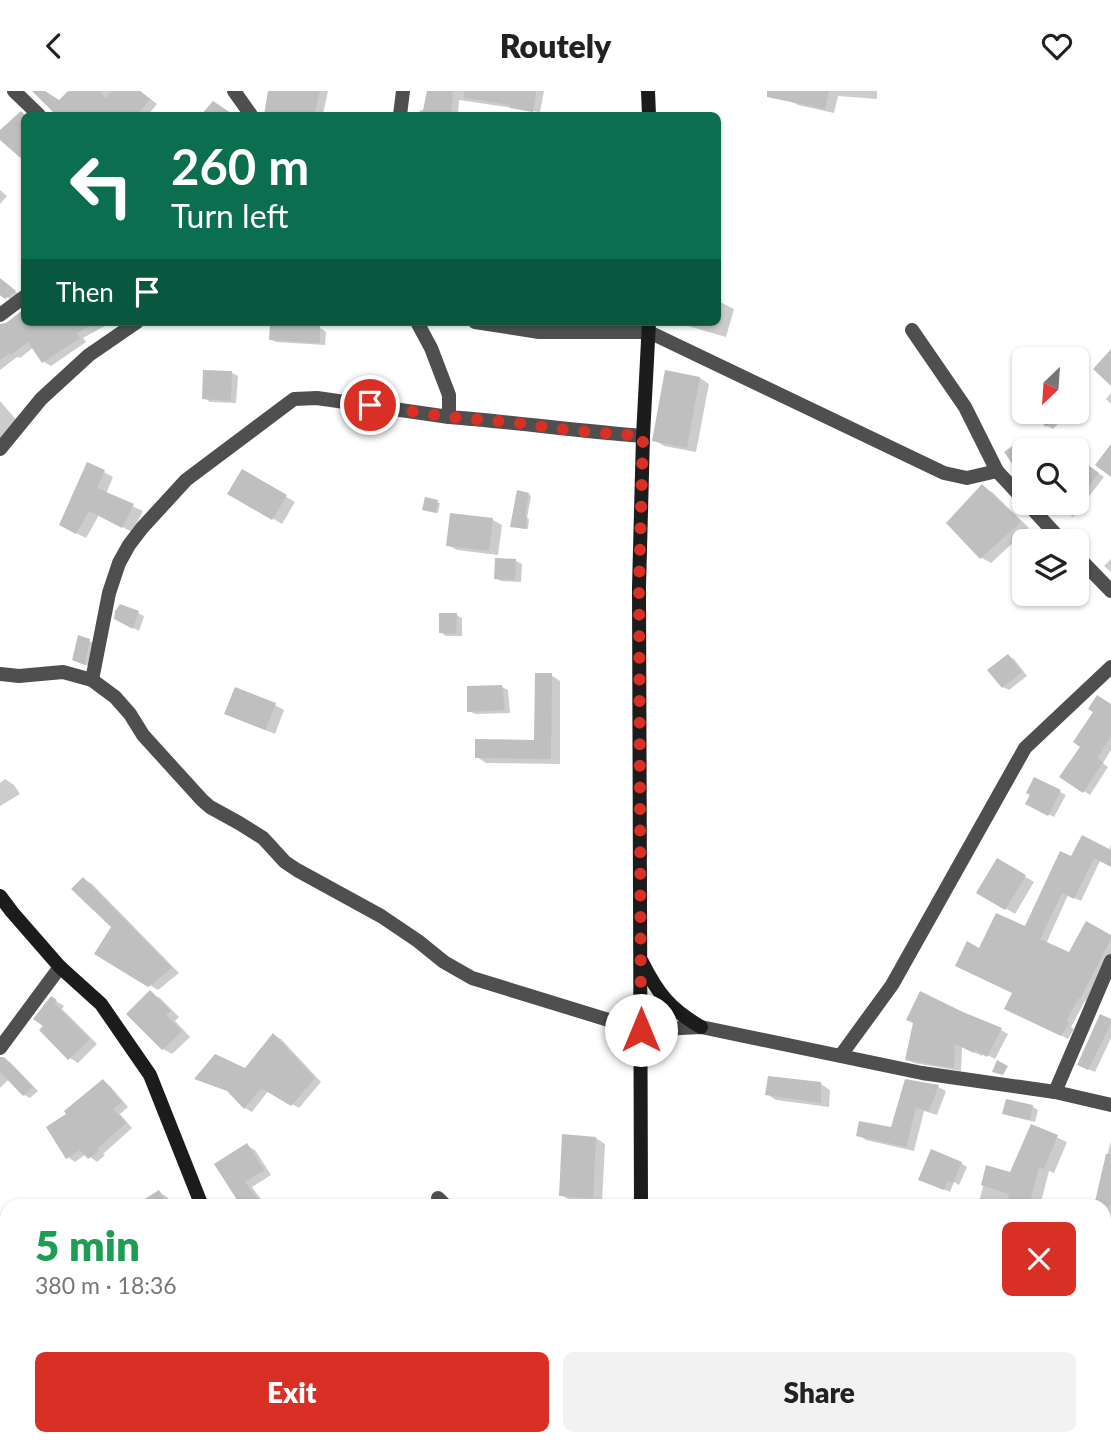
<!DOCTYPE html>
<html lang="en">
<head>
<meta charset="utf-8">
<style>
	body { margin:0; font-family:Lato,sans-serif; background:#f2f2f2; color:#222; height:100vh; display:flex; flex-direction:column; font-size:26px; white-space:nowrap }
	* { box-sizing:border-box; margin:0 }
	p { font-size:23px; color:#767676 }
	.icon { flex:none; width:38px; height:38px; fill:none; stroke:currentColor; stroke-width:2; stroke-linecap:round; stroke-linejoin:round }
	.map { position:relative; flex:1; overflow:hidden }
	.panel { position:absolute; left:0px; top:1108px; width:1111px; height:247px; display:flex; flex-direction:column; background:#fff; border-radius:21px 21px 0 0; box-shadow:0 2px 5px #0004 }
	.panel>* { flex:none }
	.hud { position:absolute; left:21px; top:21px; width:700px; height:214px; border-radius:10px; box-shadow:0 2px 5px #0004; background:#0b6e4f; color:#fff; overflow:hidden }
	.needle { width:46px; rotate:205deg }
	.controls { position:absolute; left:1012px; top:256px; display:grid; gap:14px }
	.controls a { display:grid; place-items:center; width:77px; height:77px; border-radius:10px; background:#fff; box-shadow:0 2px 5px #0004; font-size:35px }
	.pin { position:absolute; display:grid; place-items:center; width:60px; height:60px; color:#fff; margin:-30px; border:4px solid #fff; border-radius:50%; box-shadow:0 2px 7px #0007 }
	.me { position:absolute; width:77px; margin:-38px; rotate:0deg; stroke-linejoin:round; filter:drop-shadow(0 0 5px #0008) }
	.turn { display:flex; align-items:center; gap:24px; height:147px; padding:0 35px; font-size:32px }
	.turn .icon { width:91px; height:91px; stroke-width:2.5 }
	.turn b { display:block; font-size:49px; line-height:60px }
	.then { display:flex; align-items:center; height:66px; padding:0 35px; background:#0003; gap:14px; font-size:26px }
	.round { display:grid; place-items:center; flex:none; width:74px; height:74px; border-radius:10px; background:#f2f2f2 }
	.headline { display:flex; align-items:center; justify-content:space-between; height:119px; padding:0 35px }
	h1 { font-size:42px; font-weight:800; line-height:52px; color:#1e9e55 }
	.primary-button { display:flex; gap:14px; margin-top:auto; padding:14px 35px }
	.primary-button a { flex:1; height:80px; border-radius:10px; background:#d93025; color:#fff; font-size:28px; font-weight:800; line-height:80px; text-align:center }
	.primary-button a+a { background:#f2f2f2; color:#222 }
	header { display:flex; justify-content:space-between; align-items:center; height:91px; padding:0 35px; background:#fff; font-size:32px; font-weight:800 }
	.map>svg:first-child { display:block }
	.shadow { fill:#0003 }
	.building { fill:#bfbfbf }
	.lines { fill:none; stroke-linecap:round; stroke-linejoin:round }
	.street { stroke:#4f4f4f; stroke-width:14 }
	.secondary { stroke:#1c1c1c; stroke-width:14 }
	.route { stroke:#d93025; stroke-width:12; stroke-dasharray:0 21.6 }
</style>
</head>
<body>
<header><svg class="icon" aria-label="back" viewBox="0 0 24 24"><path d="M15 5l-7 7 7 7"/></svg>Routely<svg class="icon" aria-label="heart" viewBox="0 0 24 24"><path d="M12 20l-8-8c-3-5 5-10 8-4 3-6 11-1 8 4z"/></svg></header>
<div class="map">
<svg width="1111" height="1354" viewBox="0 0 1111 1354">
	<rect width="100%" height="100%" fill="#fff"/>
	<g class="shadow">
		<path d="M34,0H43L60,11L71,0H140L157,13L148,24H59Z"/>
		<path d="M270,0H328L323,23L330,24H266Z"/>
		<path d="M429,0H544L540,21L459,9L458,24H419L420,19H425Z"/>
		<path d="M791,0H877V8L838,5L834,22L798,14L789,9Z"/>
		<path d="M0,99L7,105L0,113Z"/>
		<path d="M0,188L21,205L13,210L2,203L0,205Z"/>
		<path d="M718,210L734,218L726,246L688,235L680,231H718Z"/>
		<path d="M24,219V231H112L83,247L86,251L51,275L44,271L34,256L20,267L17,266L0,279V235L7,233Z"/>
		<path d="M320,237L326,241L325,254L276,251L270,248Z"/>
		<path d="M205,281L232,282L238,285L236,312L210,311L204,307Z"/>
		<path d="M666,281L700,287L709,293L696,361L664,355L654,349Z"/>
		<path d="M1111,302V313L1106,308Z"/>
		<path d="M0,310L19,332L0,349Z"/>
		<path d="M1034,320H1071L1053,338L1047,335Z"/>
		<path d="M1076,366L1104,386L1073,426L1056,414L1059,411H1076Z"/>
		<path d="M243,380L295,411L282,433L230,402Z"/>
		<path d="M104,381L113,386L106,403L143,420L132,441L99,424L86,447L70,439Z"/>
		<path d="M982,396L992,401L1029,437L991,472L982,467L948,432Z"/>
		<path d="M529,403L531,405L527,427L529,428L528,438L514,436Z"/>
		<path d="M426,409L440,412L438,422L427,419Z"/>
		<path d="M493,429L502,434L498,464L457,459L448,454Z"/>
		<path d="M1111,468V481L1104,475Z"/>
		<path d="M496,469L516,470L522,473L521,491L501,490L495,487Z"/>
		<path d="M138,522L144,525L139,540L116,527Z"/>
		<path d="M456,524L462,527V545H446L441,541Z"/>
		<path d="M89,550L95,553L91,576L80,572Z"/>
		<path d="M1008,565L1014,568L1027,585L1009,599L1003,596Z"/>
		<path d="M551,584L560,590V673L486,672L477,666L536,651Z"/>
		<path d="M502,596L508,599L510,622L475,623L469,620Z"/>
		<path d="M275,614L284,619L275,643L236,627Z"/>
		<path d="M1111,614V659L1103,672L1108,676L1090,704L1062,686Z"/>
		<path d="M5,688L14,694L20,703L0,715V692Z"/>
		<path d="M1035,688L1066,704L1054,726L1027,712Z"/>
		<path d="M1111,754V775L1100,770L1081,810L1068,804L1046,853L1070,864L1111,846V863L1087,911L1085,910L1071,936L1074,938L1068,948L1013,920L1014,902L980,859L1026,838L1071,767L1109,759Z"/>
		<path d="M998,769L1034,791L1015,823L979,801Z"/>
		<path d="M83,788L92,793L179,882L158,899L96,862L113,835Z"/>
		<path d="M150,902L160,907L179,926L175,930L190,946L172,963L163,958Z"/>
		<path d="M51,907L64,915L62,918L97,953L78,972L70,967L46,935Z"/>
		<path d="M1111,930V947L1095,981L1085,977Z"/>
		<path d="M1001,939L1008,943L995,968L983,962L982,965L962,956L961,980L914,972L906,968Z"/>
		<path d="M274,944L281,948L321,991L299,1017L268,1000L252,1021L245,1017L230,1001L245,979Z"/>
		<path d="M0,968H4L10,971L38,1000L30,1007L24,1004L9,988L0,997Z"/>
		<path d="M103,990L110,995L128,1016L120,1023L132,1037L103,1063L105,1064L97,1071L86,1063L75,1071L68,1066L69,1023Z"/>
		<path d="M821,993L830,999L829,1016L776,1009L767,1003Z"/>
		<path d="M938,996L946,1000L937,1024L924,1020L914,1060L866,1049L858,1044L892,1038Z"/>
		<path d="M1033,1016L1038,1019L1035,1031L1010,1025L1004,1022Z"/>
		<path d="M1032,1035L1067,1051L1054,1082L1049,1080L1040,1115H978L988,1076L1011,1083Z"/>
		<path d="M596,1047L605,1053L602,1111L570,1109L561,1104Z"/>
		<path d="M1111,1050V1128L1104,1127L1101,1086Z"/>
		<path d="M247,1055L255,1059L271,1084L252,1096L266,1115H235L240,1111Z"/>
		<path d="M961,1072L967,1076L959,1094L954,1091L950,1101L926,1091Z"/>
		<path d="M159,1101L167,1106L173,1115H137Z"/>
		<path d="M0,1136L7,1141V1157L0,1153Z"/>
		<path d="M0,1222L7,1228V1254L0,1250Z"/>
		<path d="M0,1279L7,1283V1328L3,1332L7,1334V1346L0,1344Z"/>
		<path d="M34,1348H60L67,1354H27Z"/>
		<path d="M426,1348H447L449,1354H429Z"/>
		<path d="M518,1348H561L562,1350L551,1354H520Z"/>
	</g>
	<g class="building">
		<path d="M32,0H45L59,9L68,0H99L106,7L112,0H140L150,8L137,24H56Z"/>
		<path d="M268,0H320L314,24H264Z"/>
		<path d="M427,0H453L451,24H422Z"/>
		<path d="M464,0H536L533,21L510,17V14L464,7Z"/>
		<path d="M767,0H829L825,18L767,6Z"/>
		<path d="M213,10L234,24H201Z"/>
		<path d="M21,20L24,23V70L0,49V39Z"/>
		<path d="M0,187L16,200L5,208L0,204Z"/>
		<path d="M24,218V231H97L77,242L80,247L42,272L28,251L11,264L10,262L0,269V233L6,232Z"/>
		<path d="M270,233L320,235V252L269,249Z"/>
		<path d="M1111,258V295L1093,278Z"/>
		<path d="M203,279L232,280L231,310L202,308Z"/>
		<path d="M665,279L700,286L687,357L652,350Z"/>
		<path d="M1031,320H1062L1046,336Z"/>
		<path d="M1018,351L1024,359V390L1004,361Z"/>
		<path d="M1111,353V386L1095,374Z"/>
		<path d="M1076,365L1099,382L1076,412Z"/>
		<path d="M87,371L105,379L97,397L134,413L122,437L89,420L76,443L59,434Z"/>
		<path d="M242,378L287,404L272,429L227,403Z"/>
		<path d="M982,393L1021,431L980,468L946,432Z"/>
		<path d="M517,399L529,402L525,425H527L526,438L510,436Z"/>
		<path d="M425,406L438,409L436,422L422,419Z"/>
		<path d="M450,422L493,427L489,460L446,455Z"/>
		<path d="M495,467L516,468L515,489L494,488Z"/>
		<path d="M120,513L139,520L133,538L114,528L115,520Z"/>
		<path d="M439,522H457L456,543L439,542Z"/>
		<path d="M78,544L90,548L85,574L72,569Z"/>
		<path d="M1008,563L1022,581L1002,597L987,579Z"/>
		<path d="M535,582H552L551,668L475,667V648L534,649Z"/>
		<path d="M502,594L505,619L467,621V595Z"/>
		<path d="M235,596L276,612L265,639L224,623Z"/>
		<path d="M1097,604L1111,613V646L1097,667L1103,671L1083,702L1059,686L1080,656L1073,651L1093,621L1088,618Z"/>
		<path d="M1034,686L1061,699L1048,725L1025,713L1030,704L1026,702Z"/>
		<path d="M1082,744L1111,759V776L1094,767L1074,808L1062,802L1040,848L1069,861L1086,830L1111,844V848L1080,908H1078L1066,931L1069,932L1061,945L1004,918L1012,902L955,875L967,850L979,857L996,822L1025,835L1060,760L1071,765Z"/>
		<path d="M997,767L1026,784L1005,819L976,802Z"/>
		<path d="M83,786L172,877L148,896L94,863L111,836L71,798Z"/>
		<path d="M150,899L171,920L166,924L182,940L162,959L126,923Z"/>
		<path d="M920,900L963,921L1002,937L987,966L975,959L974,962L955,953L954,977L905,969L913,932L906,929Z"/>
		<path d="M51,905L57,909L54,912L90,948L68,969L39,939L43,935L33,928Z"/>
		<path d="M1100,923L1111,928V932L1088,979L1077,974Z"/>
		<path d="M273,942L315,987L291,1015L261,997L244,1018L227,1000L194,988L215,963L245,977Z"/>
		<path d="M0,966H4L33,996L23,1005L0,981Z"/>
		<path d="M997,969L1008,975L1003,984L992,981Z"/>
		<path d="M768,985L821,991V1012L765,1004Z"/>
		<path d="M103,988L122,1011L113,1018L126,1032L97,1058L99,1060L88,1068L80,1059L66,1068L46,1036L66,1023L64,1020Z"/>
		<path d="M905,988L939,994L929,1020L916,1017L906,1056L856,1045L859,1030L891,1036Z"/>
		<path d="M1006,1008L1033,1014L1030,1029L1002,1023Z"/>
		<path d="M1031,1033L1058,1044L1044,1078L1039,1076L1029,1115H1007L1009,1103L981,1094L986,1074L1010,1081Z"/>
		<path d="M562,1043L596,1046L593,1107L559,1105Z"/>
		<path d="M247,1052L264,1079L245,1091L263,1115H241L214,1073Z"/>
		<path d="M931,1058L962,1071L953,1092L948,1090L944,1099L918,1089Z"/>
		<path d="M1106,1063H1111V1115H1094Z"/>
		<path d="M159,1099L169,1115H134Z"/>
	</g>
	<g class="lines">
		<g class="street">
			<path d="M14,0L39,24"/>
			<path d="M234,0L251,24"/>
			<path d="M400,24L403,0"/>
			<path d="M0,224L24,206"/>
			<path d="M417,231L431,257L449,304V326C514,331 578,340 643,345"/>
			<path d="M475,231L539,241H649L944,382L967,387L997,380"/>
			<path d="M912,239L965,316L997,380L1024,409"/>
			<path d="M0,358L41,308L89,264L137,231"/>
			<path d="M1026,411L1062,450"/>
			<path d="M1076,464L1111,500"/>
			<path d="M0,583L19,585L63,581L92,589L115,606L130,623L143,644L202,709L210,716L239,732L263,747L285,771L297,779L381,825L418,850L444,871L472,887L641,939L701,936L922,982L1055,1001L1111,1014"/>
			<path d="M92,589L109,502L119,472L129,454L142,437L186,389L294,308L317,307L449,326"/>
			<path d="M0,957L60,876"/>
			<path d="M841,964L892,894L1025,657L1111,576"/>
			<path d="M1055,1001L1111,870"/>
			<path d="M438,1107L446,1115"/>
			<path d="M0,1171L7,1176"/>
			<path d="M1105,1240L1111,1206"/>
			<path d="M650,1348L653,1354"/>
			<path d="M134,1354L143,1348"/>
		</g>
		<g class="secondary">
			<path d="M648,0L649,24"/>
			<path d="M0,805L12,821L60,876L101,913L150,984L202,1115"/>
			<path d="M642,871C658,903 670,918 701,936"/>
			<path d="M641,1115L639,496L643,345L649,231"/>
			<path d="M299,1348L302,1354"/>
			<path d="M641,1354L642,1348"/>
		</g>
	</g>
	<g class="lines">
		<path class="route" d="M370,314L449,326L512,331L576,340L643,345L639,496L641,939"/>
	</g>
</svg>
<div class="controls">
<a><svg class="needle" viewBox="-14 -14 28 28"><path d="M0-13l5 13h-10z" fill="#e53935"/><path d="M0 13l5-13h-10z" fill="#767676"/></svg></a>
<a><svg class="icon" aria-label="search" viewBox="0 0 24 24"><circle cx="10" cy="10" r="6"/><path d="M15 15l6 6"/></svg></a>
<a><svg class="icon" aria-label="layers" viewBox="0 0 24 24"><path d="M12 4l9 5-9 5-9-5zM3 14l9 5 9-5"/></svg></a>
</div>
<div class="pin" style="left:370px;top:314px;background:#d93025"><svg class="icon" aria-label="arrive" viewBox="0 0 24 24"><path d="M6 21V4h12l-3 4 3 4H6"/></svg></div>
<svg class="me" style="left:641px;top:939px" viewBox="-20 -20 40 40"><circle r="19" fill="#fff"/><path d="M0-13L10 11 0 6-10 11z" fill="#d93025"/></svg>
<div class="hud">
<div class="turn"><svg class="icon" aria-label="left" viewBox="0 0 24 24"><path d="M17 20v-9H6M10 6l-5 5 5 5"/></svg><div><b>260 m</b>Turn left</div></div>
<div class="then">Then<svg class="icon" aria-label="arrive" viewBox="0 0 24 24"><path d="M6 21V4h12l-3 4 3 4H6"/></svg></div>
</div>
<section class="panel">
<div class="headline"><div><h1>5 min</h1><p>380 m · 18:36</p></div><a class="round" style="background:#d93025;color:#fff"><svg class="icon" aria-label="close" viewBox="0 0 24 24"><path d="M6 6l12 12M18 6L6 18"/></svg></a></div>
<div class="primary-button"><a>Exit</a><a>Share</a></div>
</section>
</div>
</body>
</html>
